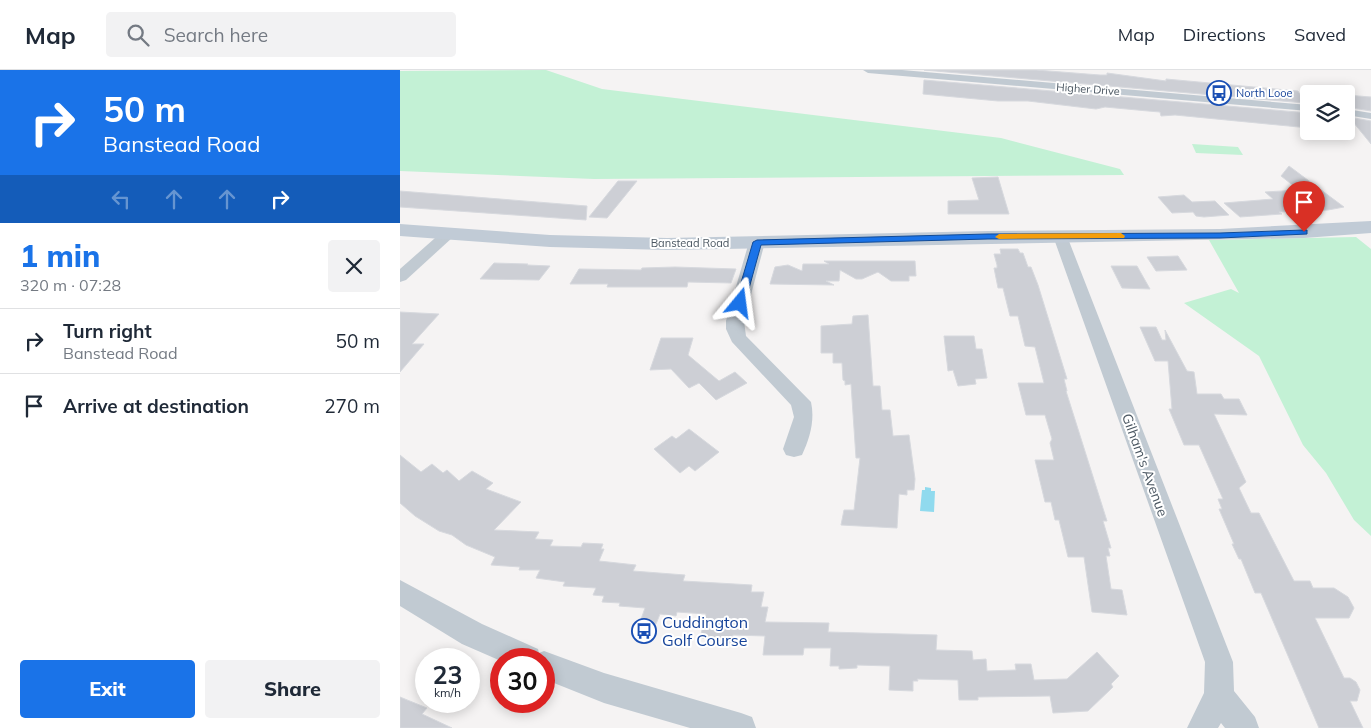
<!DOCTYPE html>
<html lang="en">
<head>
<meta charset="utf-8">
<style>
	body { margin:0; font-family:Mulish,sans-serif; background:#f2f2f3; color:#1f2937; height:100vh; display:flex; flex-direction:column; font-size:19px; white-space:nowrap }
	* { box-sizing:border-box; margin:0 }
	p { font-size:16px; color:#747a83 }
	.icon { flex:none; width:28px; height:28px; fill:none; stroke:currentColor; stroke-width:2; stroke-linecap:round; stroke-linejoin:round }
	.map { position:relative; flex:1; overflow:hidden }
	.side { display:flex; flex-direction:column; background:#fff; width:400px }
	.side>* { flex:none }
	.banner { background:#1a73e8; color:#fff; overflow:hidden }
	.tools { position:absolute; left:900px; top:15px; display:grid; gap:10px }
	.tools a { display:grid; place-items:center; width:55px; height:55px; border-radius:5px; background:#fff; box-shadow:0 2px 12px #0003; font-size:25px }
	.speed { position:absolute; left:15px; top:578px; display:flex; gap:10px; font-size:25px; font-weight:700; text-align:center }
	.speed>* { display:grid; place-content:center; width:65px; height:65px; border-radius:50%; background:#fff; box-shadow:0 2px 12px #0003; line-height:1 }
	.speed small { font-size:12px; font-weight:400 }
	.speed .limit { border:8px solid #d22; background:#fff; color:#111 }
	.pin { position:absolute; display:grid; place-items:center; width:42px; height:42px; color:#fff; margin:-51px -21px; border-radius:50% 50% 50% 0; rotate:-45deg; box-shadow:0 0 5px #0007 }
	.pin .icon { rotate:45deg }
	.me { position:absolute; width:55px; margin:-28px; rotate:16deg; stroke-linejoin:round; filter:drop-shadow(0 0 4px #0008) }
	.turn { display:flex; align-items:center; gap:18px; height:105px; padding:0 20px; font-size:22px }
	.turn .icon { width:65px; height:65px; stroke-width:2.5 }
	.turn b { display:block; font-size:35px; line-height:42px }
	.lanes { display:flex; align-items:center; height:48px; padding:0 20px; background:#0003; justify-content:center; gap:25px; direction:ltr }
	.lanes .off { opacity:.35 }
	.round { display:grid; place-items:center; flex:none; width:52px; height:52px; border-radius:5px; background:#f2f2f3 }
	.head { display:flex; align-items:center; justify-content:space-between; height:85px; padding:0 20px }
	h1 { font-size:30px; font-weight:800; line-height:38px; color:#1a73e8 }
	.primary-button { display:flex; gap:10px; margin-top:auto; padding:10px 20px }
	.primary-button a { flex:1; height:58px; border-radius:5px; background:#1a73e8; color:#fff; font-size:20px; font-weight:800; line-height:58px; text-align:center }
	.primary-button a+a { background:#f2f2f3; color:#1f2937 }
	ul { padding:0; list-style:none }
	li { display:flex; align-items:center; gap:15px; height:65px; padding:0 20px; border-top:1px solid #e0e1e3 }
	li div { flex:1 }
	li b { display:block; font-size:19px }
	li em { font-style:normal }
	header { display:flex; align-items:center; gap:30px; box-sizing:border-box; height:70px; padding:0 25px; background:#fff; border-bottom:1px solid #e0e1e3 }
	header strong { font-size:24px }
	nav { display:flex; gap:28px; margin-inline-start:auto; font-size:18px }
	.search { width:350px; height:45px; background:#f2f2f3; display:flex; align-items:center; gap:12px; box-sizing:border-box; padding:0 18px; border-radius:5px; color:#747a83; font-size:19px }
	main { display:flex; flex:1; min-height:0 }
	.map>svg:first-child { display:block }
	.green { fill:#c3f1d5 }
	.water { fill:#90daee }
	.building { fill:#cdcfd5; stroke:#d7d9de }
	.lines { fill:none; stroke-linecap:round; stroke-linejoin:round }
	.street { fill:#c1cad2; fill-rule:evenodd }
	.secondary { fill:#c1cbd6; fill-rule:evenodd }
	.route { fill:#1a73e8; stroke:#114b97 }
	.slow { fill:#f59e0b }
	.labels { text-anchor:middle; stroke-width:4; stroke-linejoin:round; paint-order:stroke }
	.far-street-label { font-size:11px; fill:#4a5661; stroke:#fff }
	.far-transit-label { font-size:11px; fill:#164399; stroke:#fff; text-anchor:start }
	.street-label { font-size:14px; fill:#4a5661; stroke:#fff }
	.near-transit-label { font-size:16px; fill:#164399; stroke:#fff; text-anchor:start }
</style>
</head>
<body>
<header>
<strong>Map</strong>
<div class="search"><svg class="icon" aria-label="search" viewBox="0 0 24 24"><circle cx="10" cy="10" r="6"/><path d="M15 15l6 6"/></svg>Search here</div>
<nav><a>Map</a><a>Directions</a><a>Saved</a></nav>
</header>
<main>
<section class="side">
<div class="banner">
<div class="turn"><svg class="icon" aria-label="right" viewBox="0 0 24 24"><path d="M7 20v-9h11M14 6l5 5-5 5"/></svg><div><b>50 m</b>Banstead Road</div></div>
<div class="lanes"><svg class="icon off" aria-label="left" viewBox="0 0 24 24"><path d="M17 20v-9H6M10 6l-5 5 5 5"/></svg><svg class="icon off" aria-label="ahead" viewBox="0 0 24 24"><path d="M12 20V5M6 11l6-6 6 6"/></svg><svg class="icon off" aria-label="ahead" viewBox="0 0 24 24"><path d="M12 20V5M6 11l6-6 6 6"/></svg><svg class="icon" aria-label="right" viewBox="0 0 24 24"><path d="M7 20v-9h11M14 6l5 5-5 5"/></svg></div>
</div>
<div class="head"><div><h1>1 min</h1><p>320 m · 07:28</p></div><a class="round"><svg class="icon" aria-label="close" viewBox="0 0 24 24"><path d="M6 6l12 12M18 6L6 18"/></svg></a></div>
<ul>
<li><svg class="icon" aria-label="right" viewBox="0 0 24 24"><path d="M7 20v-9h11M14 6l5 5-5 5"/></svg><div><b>Turn right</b><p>Banstead Road</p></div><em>50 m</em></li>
<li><svg class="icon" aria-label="arrive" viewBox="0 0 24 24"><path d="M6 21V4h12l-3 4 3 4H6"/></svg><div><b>Arrive at destination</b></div><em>270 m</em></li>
</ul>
<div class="primary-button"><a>Exit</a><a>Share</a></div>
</section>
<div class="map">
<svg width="971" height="658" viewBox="0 0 971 658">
	<rect width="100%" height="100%" fill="#f5f3f3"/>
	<g class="green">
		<path d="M146,0L202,19L601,68L720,99L724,105L194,109L0,101V1Z"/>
		<path d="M792,74L838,77L843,85L796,83Z"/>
		<path d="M956,167L971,179V466L954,450L926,403L903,375L859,286L784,233L831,219L839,223L809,170Z"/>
	</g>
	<path class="water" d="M525,417L531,418V421H535L534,442L520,441L522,420H525Z"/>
	<g class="building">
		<path d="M524,0H636L700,5H707V3L766,11V9L898,21L905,33Z"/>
		<path d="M524,10L909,43V58L775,45L761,46L760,42L748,41L705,37L696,39L628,31H598L523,24Z"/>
		<path d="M946,25L971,27V41L946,37Z"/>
		<path d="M949,47L971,51V74Z"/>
		<path d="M889,96L944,137L928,140L879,142L882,144L840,147L824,133L873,129L865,122L899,120L881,106Z"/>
		<path d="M598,107L609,144H548V131L579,130L572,108Z"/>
		<path d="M218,111H237L207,148L189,147Z"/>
		<path d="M0,121L187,136L186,150L0,137Z"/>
		<path d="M784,125L792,132L815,131L829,145L804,147L796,146L793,142L772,143L758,127Z"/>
		<path d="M600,179H618L620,183H623L628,197H631L638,215L667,309H664L667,321H666L707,451H703L711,478H708L710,486H706L711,519L722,520L727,545L692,542L684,487H668L659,450H655L651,432H645L635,390H654L650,373L652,369L645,345H626L618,313H644L635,277L625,276L618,246H610L603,218H598L594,198H597V195L594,184H601Z"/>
		<path d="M778,186L787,200L756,201L747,187Z"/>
		<path d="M424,191H515L516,206H509V211H491L478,202L462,209H456L440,200L439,211H426L434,215L370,214L375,197L388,195L402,201L403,194H429Z"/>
		<path d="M94,193L128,194L127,195L150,196L139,210L80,209Z"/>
		<path d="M711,196H737L750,219L722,218Z"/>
		<path d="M275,197L336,199L331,213L288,212L287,217H207L208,214H170L179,199L241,200L242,198Z"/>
		<path d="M0,242L39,244L12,274H24L0,302Z"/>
		<path d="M468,245L473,316H480L482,340H490L493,366L509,365L515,409L514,420H507V425L499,424L497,458L441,455L444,440H454L460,388H456L451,314L445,315V311L443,310L442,293H433V283H421V256L452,254L453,246Z"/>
		<path d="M740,257H756L762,270H766L765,260L787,301L794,302L797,324H821L824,329H839L847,345L814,344L846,412L839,418L851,443H859L894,511H910L913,518H934L948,527L954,538L949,548H915L944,608H950L956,612L960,620L957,631H950L963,658H919L861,523H855L841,489H839L832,474H834L819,439H822L818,429H823L799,375H784L769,339H772L768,291H755Z"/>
		<path d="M544,266H574L576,279H582L587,308L575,309L576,314L558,316L553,300L548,301Z"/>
		<path d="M261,268H293L288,285L319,311L335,302L347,313L316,330L299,313L289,318L271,299L250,300Z"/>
		<path d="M289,359L319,382L295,401L289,396L280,403L254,379L272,366L276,369Z"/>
		<path d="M0,385L21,402L32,394L43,403L47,400L59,411L72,401L93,413L86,419L121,432L94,460L139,462L135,469L153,470L150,476L181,477L183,473L203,474L201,479H204L199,491L236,495L233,501L285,505L283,511L352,515L351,522H364L361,537H368L365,552L429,553L428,562L537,565L536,580L572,581L573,590L586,589L587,601L616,600L615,594H631L634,610L667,609L697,582L719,606L711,614L713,617L688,641L653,643L650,626L578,627V630H559L558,610L517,609L518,611H513V621L489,620L490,596L457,595V598L439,599V596H430L431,578H404L403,585H363L365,566L333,565L331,574L314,573L315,569L300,568L306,544L277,542L276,546L260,544L256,554L240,552L245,538L219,536L220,533L202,532L204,526L193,525L196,518L163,516L165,512L136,508L140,500H119L120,497L91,495L95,487L66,475L52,465L39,461L15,446L0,433Z"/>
		<path d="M0,627L27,638L22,644L52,658H0Z"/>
	</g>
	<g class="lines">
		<g class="street">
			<path d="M463,0H502L909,35V41L468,3Z"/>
			<path d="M946,39L971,43V49L946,45Z"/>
			<path d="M48,160L53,161L55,164L53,167L6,210L0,212V199L43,161Z"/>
			<path d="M660,162L665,163L667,166L833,592L834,621L855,647L859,658H825L821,653L818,658H787L804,623L805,592L653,166L655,163Z"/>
			<path d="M357,167L362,169L365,172L344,251L346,266L411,332C415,350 410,368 402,385L394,387L386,385L383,379L394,347L391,335L332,272L326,259V251L349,172L352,169Z"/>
			<path d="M0,510L82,554L138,579L139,583L144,581L204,603L341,643L352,647L356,658H290L204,633L144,609V589H101V591L62,574L0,536Z"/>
		</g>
		<path class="secondary" d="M971,151V163L904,168L267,180L150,177L0,166V154L150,165L267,168L588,161L820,159Z"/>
	</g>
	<path class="route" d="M904,160H907V164L820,168L588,169L361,175L345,233L340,236L335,233L353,172L357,170L588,164L820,163Z"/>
	<path class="slow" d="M721,163L725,166L724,168L599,169L595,167L599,164Z"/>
	<defs>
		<symbol id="bus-ring" viewBox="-11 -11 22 22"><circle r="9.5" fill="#fff" stroke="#1a4fb4" stroke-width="1.5"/><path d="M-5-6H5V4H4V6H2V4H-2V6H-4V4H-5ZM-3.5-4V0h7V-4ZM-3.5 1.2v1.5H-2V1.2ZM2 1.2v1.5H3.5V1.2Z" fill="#1a4fb4"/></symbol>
	</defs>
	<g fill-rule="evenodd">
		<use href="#bus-ring" x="805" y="9" width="28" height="28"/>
		<use href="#bus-ring" x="230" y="547" width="28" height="28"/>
	</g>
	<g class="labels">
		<g class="far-street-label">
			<text transform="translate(688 19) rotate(4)" y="4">Higher Drive</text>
			<text x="290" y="177">Banstead Road</text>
		</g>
		<g class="far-transit-label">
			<text x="836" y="27">North Looe</text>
		</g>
		<g class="street-label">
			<text transform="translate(745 395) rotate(70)" y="5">Gilham's Avenue</text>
		</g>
		<g class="near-transit-label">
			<text x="262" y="558">Cuddington<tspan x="262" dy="18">Golf Course</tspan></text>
		</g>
	</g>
</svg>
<div class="tools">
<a><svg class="icon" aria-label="layers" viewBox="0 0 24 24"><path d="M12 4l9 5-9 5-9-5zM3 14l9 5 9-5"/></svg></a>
</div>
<div class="speed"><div>23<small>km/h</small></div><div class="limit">30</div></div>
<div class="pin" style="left:904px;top:162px;background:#d93025"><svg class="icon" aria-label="arrive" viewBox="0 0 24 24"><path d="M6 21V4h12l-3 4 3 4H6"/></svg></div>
<svg class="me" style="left:340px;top:233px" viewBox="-20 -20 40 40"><path d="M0-17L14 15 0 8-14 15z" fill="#1a73e8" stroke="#fff" stroke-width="4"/></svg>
</div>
</main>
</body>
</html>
